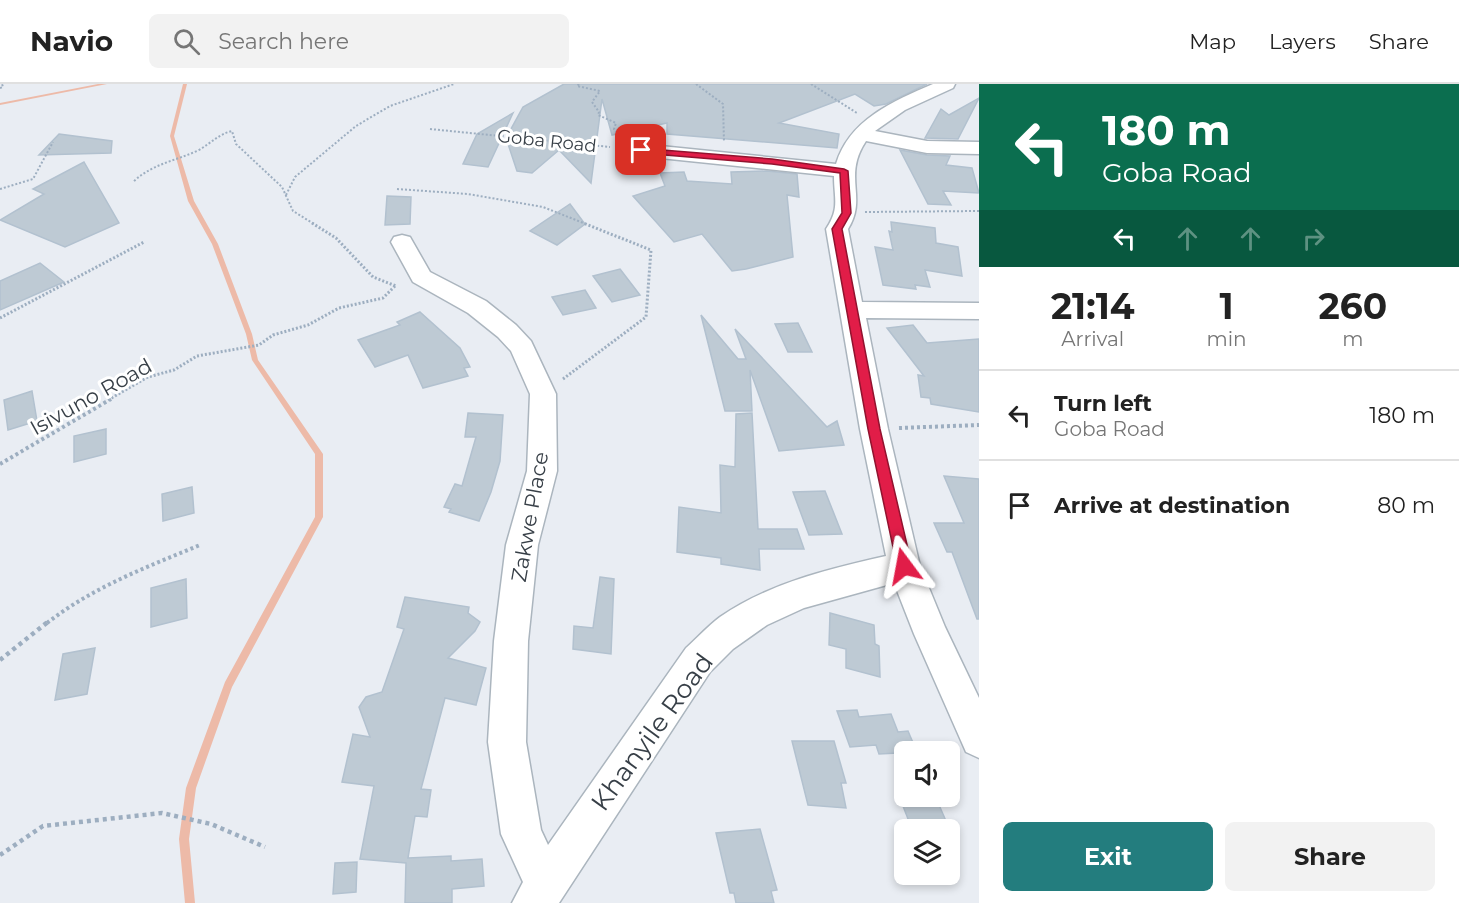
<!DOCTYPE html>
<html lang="en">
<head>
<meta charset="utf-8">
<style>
	body { margin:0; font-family:Montserrat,sans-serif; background:#f2f2f2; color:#222; height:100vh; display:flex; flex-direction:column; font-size:22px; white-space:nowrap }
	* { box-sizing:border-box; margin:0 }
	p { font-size:20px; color:#767676 }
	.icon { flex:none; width:33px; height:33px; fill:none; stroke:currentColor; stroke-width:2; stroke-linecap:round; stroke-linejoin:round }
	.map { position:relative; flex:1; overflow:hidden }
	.details { display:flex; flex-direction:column; background:#fff; width:480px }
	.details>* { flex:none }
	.banner { background:#0b6e4f; color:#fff; overflow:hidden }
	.fabs { position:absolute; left:894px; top:657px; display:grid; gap:12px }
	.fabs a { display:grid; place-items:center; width:66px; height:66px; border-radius:9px; background:#fff; box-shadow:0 3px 9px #0003; font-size:30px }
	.pin { position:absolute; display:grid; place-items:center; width:51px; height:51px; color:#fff; margin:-26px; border-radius:12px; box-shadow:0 3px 9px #0006 }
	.me { position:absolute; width:66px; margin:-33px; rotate:347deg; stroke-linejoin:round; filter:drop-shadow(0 0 4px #0008) }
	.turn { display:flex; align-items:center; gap:21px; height:126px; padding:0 24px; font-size:27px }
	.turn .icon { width:78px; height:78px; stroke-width:2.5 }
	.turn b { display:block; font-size:42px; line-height:51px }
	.lanes { display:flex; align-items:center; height:57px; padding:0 24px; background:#0003; justify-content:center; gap:30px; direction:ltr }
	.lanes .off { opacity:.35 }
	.eta { display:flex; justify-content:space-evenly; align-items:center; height:102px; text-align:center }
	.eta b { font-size:36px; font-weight:700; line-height:42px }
	.action { display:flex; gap:12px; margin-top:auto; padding:12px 24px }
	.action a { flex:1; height:69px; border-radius:9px; background:#237d7e; color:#fff; font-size:24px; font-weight:700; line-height:69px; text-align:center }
	.action a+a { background:#f2f2f2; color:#222 }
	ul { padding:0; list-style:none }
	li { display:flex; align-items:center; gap:18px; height:90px; padding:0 24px; border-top:2px solid #e0e0e0 }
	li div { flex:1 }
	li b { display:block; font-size:22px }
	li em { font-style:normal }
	header { display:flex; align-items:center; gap:36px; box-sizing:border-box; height:84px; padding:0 30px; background:#fff; border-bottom:2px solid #e0e0e0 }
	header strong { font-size:28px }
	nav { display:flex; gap:33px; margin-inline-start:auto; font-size:21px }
	.search { width:420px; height:54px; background:#f2f2f2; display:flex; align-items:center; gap:15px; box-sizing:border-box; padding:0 21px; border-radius:9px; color:#767676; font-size:22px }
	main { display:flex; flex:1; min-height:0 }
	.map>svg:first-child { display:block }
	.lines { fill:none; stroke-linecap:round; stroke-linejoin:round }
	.stream { fill:#edbaa8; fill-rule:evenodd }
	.building { fill:#becad4; stroke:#b2c1cf; stroke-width:1.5 }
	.minor-casing { stroke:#abb5be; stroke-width:3 }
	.path-far3 { stroke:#9daec0; stroke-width:2; stroke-dasharray:2 2; stroke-linecap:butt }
	.path-far2 { stroke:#9daec0; stroke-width:3; stroke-dasharray:2 2; stroke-linecap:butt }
	.path-far1 { stroke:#9daec0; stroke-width:4; stroke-dasharray:3 3; stroke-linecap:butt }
	.path { stroke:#9daec0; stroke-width:4.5; stroke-dasharray:4 4; stroke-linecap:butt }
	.minor { fill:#fff; fill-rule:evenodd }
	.route { fill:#e11d48; stroke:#92132f; stroke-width:1.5 }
	.labels { text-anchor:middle; stroke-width:6; stroke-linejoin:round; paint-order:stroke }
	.far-street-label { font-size:18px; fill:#373f47; stroke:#fff }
	.street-label { font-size:21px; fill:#373f47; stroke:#fff }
	.near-street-label { font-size:26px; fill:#373f47; stroke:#fff }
</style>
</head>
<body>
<header>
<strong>Navio</strong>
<div class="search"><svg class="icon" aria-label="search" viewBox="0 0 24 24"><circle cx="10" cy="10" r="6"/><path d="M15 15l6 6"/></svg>Search here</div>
<nav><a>Map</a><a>Layers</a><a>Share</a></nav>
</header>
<main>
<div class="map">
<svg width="979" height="819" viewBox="0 0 979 819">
	<rect width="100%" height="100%" fill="#e9edf3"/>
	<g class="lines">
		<g class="stream">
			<path d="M98,0H107L0,21V19Z"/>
			<path d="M183,0H187L174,52L194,117L218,160L252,250L258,276L323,370V433L232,603L196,704L189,755L195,819H185L179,755L186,704L225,598L315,433V370L252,276L246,250L212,160L188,117L170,52Z"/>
		</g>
	</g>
	<g class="building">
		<path d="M564,0H927L886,20L874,22L855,10L779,39L839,50L837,64L667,50V39L612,51L602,15L591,99L559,66L532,89L517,87L506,54L523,23Z"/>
		<path d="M979,14L958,55L925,54L941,25L949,31Z"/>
		<path d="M513,29L488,83L463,80L477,50Z"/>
		<path d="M59,50L112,57L111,69L39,71Z"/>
		<path d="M900,66L927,71L950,72L946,81L972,84L979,109L943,107L951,121L928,120Z"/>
		<path d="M84,78L119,139L65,163L0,136L44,110L33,105Z"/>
		<path d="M767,87L797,90L799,113L787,111L793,173L746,185L732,187L702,150L674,158L633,112L665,102L660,89L684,88L687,97L732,100L731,88Z"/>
		<path d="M387,112L411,113L410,140L385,141Z"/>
		<path d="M570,120L585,140L557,161L530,147Z"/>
		<path d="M891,138L935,144L936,159L958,163L962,192L925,186L930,203L915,201L916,205L883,201L875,163L893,166L889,147L892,148Z"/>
		<path d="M40,179L64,198L0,226V197Z"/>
		<path d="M620,185L640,211L612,218L593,192Z"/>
		<path d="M585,206L596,224L563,231L552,213Z"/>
		<path d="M420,228L460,264L470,283L464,284L468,292L423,304L408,271L375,283L358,256L400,241L397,238Z"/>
		<path d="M701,231L738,275H746L735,245L827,343L837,337L844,361L779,367L750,286L752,327H725Z"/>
		<path d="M798,239L812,268H788L775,240Z"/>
		<path d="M913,241L927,259L979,255V328L931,320L930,314L921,313L918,291L924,292L887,244Z"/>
		<path d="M32,307L37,337L8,346L4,316Z"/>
		<path d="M468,329L503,331L500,377L491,408L479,437L449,428L451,425L444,423L455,400L462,402L476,353H465Z"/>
		<path d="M752,329L758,445H797L804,465H759L760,486L721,480V474L677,468L679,423L721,429L720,381L735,383L736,330Z"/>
		<path d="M106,345V370L74,378V352Z"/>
		<path d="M944,392L979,395V535H977L952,468H947L934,439H964Z"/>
		<path d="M192,403L194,429L163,437L162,410Z"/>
		<path d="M825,407L842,450L809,451L793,408Z"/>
		<path d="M600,493L614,495L611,570L573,565L574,542L593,544Z"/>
		<path d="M186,495L187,534L151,543V504Z"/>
		<path d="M405,513L469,523L468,529L480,538L475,547L448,574L486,584L476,621L445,614L421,705L431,706L427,733L415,732L408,774L451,772V777L482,775L484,802L452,805V819H405L406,779L360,775L374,702L342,698L353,650L370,653L359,623L366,613L382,608L404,545L397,543Z"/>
		<path d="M830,529L874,541L875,560L879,562L880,593L846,584V565L829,561Z"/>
		<path d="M95,564L87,610L55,616L63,570Z"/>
		<path d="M857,626L859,633L891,630L898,648L908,647L917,668L879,670L876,661L850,663L837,627Z"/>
		<path d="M792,657H834L846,699H841L846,724L808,721Z"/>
		<path d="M936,714L946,737L910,740L901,717Z"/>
		<path d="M760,745L777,806L771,807L774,819H736L734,809H730L716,749Z"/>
		<path d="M357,778L356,808L333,810L335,779Z"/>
	</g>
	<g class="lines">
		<defs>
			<path id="minor" d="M933,0H955L953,4L905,26L875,47L927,57L979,58V70L927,69L866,57C842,93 868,113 848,145L862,218L979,219V235L866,234L888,345L920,482L945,543L979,614V674L966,668L914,550L894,499L804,524L767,541L733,565L710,588L559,819H512L523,798L501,750L488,658L494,557L506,461L527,387L530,310L511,267L498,253L468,229L413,198L391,158L394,153L402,151L410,153L430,188L486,217L516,241L531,257L556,310L557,387L538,461L528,557L526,658L541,746L548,761L686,564C697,554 708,542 720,533C769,499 829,485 886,472L860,345L826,145C840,124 834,115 834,92L631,71L624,69L621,65L624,61L631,59L836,80C849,36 893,17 933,0Z"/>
		</defs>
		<use href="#minor" class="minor-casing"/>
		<g class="path-far3">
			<path d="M579,0L577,2L600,7L592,18L599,28L598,31L616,39L614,45L619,51"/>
			<path d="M696,0L723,20L724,58"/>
			<path d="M811,0L857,29"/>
			<path d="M0,4L3,3L2,0"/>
			<path d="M430,45L610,63"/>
			<path d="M134,97C154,79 176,77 199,66C211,59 219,50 232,47L236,60L282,103L293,127L314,140"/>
			<path d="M0,105L33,95L53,58"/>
			<path d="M397,105L468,110L543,123L586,140"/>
			<path d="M286,111L295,93L356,42L390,22L454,0"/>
			<path d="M865,128L979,127"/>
		</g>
		<g class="path-far2">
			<path d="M312,139L336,154L373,193L396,202"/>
			<path d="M0,234L144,158"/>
			<path d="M563,295L646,233L651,166L583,139"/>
			<path d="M108,316L148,293L174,286L197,272L259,261L273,251L308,241L339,224L383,214L395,202"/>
		</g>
		<g class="path-far1">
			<path d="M899,344L979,341"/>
			<path d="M0,380L111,315"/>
			<path d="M47,539C93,503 147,483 200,461"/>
		</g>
		<g class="path">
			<path d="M0,576L49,537"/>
			<path d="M0,771L43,742L162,729L211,740L265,763"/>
		</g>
		<use href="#minor" class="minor"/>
	</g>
	<path class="route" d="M638,64L772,75L844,85L848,87L851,129L842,145L880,345L912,482L909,486L904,488L899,486L897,482L868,345L832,145L842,129L840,89L772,80L641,69L637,66Z"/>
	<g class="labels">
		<g class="far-street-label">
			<text transform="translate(547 57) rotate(6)" y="6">Goba Road</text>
		</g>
		<g class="street-label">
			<text transform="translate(91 313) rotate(-29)" y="7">Isivuno Road</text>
			<text transform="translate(530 433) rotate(-80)" y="7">Zakwe Place</text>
		</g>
		<g class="near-street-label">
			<text transform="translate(652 648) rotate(-54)" y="9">Khanyile Road</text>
		</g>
	</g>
</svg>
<div class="fabs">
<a><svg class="icon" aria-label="sound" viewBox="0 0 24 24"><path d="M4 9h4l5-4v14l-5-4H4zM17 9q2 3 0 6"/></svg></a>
<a><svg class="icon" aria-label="layers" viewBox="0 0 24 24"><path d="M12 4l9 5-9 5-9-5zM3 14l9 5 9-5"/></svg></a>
</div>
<div class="pin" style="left:641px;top:66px;background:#d93025"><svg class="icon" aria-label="arrive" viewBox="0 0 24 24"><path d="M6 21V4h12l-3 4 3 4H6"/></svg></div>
<svg class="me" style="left:904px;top:482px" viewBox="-20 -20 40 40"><path d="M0-17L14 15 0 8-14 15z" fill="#e11d48" stroke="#fff" stroke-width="4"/></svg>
</div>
<section class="details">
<div class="banner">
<div class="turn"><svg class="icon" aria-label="left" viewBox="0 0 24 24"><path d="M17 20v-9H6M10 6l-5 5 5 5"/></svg><div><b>180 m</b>Goba Road</div></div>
<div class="lanes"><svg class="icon" aria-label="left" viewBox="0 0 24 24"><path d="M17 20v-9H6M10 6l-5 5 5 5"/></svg><svg class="icon off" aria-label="ahead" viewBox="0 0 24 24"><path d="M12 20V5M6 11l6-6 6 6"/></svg><svg class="icon off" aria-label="ahead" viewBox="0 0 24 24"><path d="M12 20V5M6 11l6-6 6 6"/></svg><svg class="icon off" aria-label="right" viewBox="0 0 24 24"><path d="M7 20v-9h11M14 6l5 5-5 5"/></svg></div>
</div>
<div class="eta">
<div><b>21:14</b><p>Arrival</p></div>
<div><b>1</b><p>min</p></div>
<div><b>260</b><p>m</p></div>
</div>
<ul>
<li><svg class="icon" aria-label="left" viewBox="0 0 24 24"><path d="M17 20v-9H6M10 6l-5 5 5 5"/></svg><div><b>Turn left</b><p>Goba Road</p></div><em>180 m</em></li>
<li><svg class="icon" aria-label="arrive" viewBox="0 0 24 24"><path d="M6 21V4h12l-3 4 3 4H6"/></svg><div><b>Arrive at destination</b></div><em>80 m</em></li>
</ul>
<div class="action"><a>Exit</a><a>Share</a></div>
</section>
</main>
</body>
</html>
